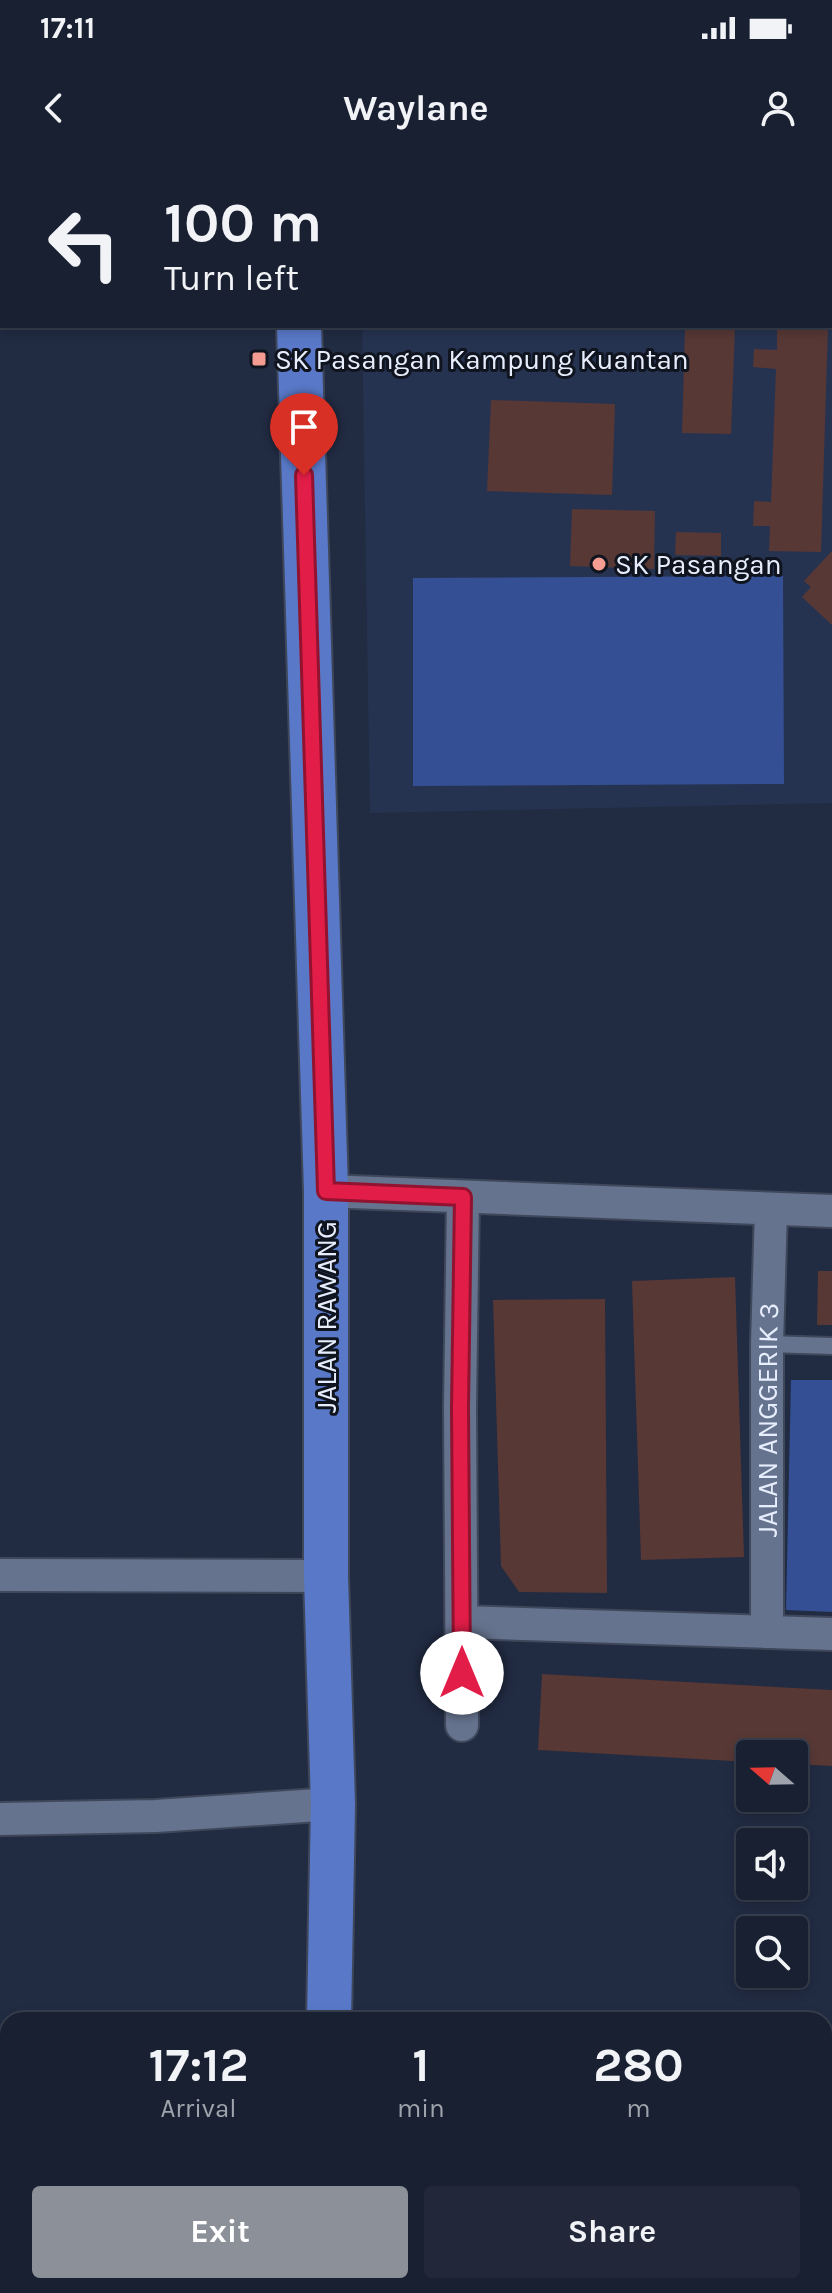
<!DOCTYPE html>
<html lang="en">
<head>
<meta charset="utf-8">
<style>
	body { margin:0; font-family:Karla,sans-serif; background:#22283a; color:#f1f3f6; height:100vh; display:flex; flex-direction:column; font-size:30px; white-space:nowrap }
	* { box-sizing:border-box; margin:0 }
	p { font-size:26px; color:#9fa3ac }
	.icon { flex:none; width:44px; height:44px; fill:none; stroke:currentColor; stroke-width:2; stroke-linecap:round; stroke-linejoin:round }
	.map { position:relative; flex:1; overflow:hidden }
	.sheet { position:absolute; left:0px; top:1852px; width:832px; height:282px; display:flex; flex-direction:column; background:#192032; border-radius:24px 24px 0 0; box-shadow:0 4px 12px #0003,0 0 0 2px #373e4d }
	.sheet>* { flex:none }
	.top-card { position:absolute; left:0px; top:0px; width:832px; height:168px; box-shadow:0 4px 12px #0003,0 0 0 2px #373e4d; background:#192032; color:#f1f3f6; overflow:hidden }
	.needle { width:52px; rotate:290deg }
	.controls { position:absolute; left:736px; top:1580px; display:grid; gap:16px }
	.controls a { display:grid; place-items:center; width:72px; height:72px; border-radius:8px; background:#192032; box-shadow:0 4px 12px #0003,0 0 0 2px #373e4d; font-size:40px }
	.pin { position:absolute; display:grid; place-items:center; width:68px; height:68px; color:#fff; margin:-82px -34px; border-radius:50% 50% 50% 0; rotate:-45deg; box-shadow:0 0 8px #0007 }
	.pin .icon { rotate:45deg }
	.me { position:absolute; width:88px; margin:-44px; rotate:0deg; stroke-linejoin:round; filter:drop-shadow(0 0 6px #0008) }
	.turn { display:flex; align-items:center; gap:28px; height:168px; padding:0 32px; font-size:36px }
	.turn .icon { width:104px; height:104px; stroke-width:2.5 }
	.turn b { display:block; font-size:56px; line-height:68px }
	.eta { display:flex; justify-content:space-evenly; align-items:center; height:136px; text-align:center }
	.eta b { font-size:48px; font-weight:700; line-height:56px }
	.action { display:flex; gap:16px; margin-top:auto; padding:16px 32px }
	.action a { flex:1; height:92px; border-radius:8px; background:#8c9099; color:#fff; font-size:32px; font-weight:700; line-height:92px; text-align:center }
	.action a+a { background:#22283a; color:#f1f3f6 }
	.status { display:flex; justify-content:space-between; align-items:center; height:56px; padding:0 40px; background:#192032; direction:ltr }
	.status svg { height:22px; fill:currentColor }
	header { display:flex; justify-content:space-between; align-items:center; height:104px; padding:0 32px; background:#192032; font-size:36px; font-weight:700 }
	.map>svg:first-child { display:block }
	.built { fill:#263350 }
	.green { fill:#344f93 }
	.building { fill:#573835 }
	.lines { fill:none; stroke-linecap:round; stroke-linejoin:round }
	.service-casing { stroke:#3f475b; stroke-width:20 }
	.minor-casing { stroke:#3f475b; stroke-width:36 }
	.primary-casing { stroke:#3f475b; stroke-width:48 }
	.service { stroke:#66738e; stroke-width:16 }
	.minor { stroke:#66738e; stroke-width:32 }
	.primary { stroke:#5979c8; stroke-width:44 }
	.route-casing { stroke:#92132f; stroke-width:20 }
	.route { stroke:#e11d48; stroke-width:14 }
	.poi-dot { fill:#f59c92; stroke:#0f141e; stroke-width:3 }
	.labels { text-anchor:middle; stroke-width:6; stroke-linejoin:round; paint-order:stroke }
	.poi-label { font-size:28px; fill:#e6edfd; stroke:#0f141e; text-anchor:start }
	.street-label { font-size:28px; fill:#e6edfd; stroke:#0f141e }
</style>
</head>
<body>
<div class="status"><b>17:11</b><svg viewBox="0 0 49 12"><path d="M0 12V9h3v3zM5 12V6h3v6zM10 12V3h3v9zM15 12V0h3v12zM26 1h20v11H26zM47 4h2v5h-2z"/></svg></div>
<header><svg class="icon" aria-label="back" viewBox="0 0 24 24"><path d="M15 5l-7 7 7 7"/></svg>Waylane<svg class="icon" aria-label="person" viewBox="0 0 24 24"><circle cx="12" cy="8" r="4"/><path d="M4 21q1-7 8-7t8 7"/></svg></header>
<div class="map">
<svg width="832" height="2133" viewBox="0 0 832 2133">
	<rect width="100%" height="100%" fill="#212b42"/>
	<path class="built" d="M830,56H832V643L370,653L362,166H830Z"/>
	<g class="green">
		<path d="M783,416L784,624L413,626V418Z"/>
		<path d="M791,1220H832V1452L786,1450Z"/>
	</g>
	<g class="building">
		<path d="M685,166H735L731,274L682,273Z"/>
		<path d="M777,166H828L821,392L769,391L770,366H753L754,341L771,342L776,209L753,207L754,189L777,190Z"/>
		<path d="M491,240L615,244L612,335L487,331Z"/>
		<path d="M572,349L655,351L654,409L570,406Z"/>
		<path d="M676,372L721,373V396L675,395Z"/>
		<path d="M832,391V465L802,437L811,427L804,421Z"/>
		<path d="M818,1111H832V1165H817Z"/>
		<path d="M735,1117L744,1397L641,1400L632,1121Z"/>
		<path d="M605,1139L607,1433L519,1432L501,1406L493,1140Z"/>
		<path d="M542,1514L832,1530V1606L794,1604V1594H750V1602L538,1590Z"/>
		<path d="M77,2126H185L184,2133H77Z"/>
	</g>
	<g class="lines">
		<defs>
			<path id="service" d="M767,1184L832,1186"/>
			<g id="minor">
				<path d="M326,1031L832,1051"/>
				<path d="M0,1415L326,1416"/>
				<path d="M462,1462L832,1474"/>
				<path id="s1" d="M767,1472V1184L771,1049"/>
				<path d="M462,1565L460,1248L463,1037"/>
				<path d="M0,1659L156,1656L333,1644"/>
				<path d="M211,2133L212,2126"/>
			</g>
			<g id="primary">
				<path d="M296,0V2"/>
				<path d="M299,166L326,1031V1416L333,1644L329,1860"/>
				<path d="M325,2133V2126"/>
			</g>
		</defs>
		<use href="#service" class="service-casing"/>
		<use href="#minor" class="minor-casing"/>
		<use href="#primary" class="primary-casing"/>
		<use href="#service" class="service"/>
		<use href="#minor" class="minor"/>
		<use href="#primary" class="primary"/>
	</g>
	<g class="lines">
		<defs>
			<path id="route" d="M304,315L326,1031L463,1037L460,1248L462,1513"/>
		</defs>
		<use href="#route" class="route-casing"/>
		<use href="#route" class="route"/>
	</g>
	<g class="poi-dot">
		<rect x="251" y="191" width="16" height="16" rx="4"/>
		<circle cx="599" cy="404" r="8"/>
	</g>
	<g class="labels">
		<g class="poi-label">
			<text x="275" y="209">SK Pasangan Kampung Kuantan</text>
			<text x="615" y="414">SK Pasangan</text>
		</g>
		<g class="street-label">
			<text transform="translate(326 1157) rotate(-90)" y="10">JALAN RAWANG</text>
			<text dy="10" stroke="none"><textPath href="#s1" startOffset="212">JALAN ANGGERIK 3</textPath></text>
		</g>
	</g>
</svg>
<div class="controls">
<a><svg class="needle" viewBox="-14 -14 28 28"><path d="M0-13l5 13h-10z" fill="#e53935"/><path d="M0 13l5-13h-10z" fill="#9fa3ac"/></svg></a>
<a><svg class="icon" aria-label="sound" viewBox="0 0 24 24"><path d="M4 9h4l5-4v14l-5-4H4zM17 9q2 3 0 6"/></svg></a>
<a><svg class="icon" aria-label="search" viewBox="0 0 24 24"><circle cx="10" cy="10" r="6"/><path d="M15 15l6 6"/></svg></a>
</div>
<div class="pin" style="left:304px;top:315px;background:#d93025"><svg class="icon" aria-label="arrive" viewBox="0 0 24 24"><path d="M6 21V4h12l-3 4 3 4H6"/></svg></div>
<svg class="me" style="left:462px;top:1513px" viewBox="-20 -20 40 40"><circle r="19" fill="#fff"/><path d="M0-13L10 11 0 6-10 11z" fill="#e11d48"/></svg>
<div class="top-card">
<div class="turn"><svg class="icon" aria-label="left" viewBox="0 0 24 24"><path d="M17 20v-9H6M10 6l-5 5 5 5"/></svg><div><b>100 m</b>Turn left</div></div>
</div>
<section class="sheet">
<div class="eta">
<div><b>17:12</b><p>Arrival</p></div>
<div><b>1</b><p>min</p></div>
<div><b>280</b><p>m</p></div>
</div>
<div class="action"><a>Exit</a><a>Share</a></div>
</section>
</div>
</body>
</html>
